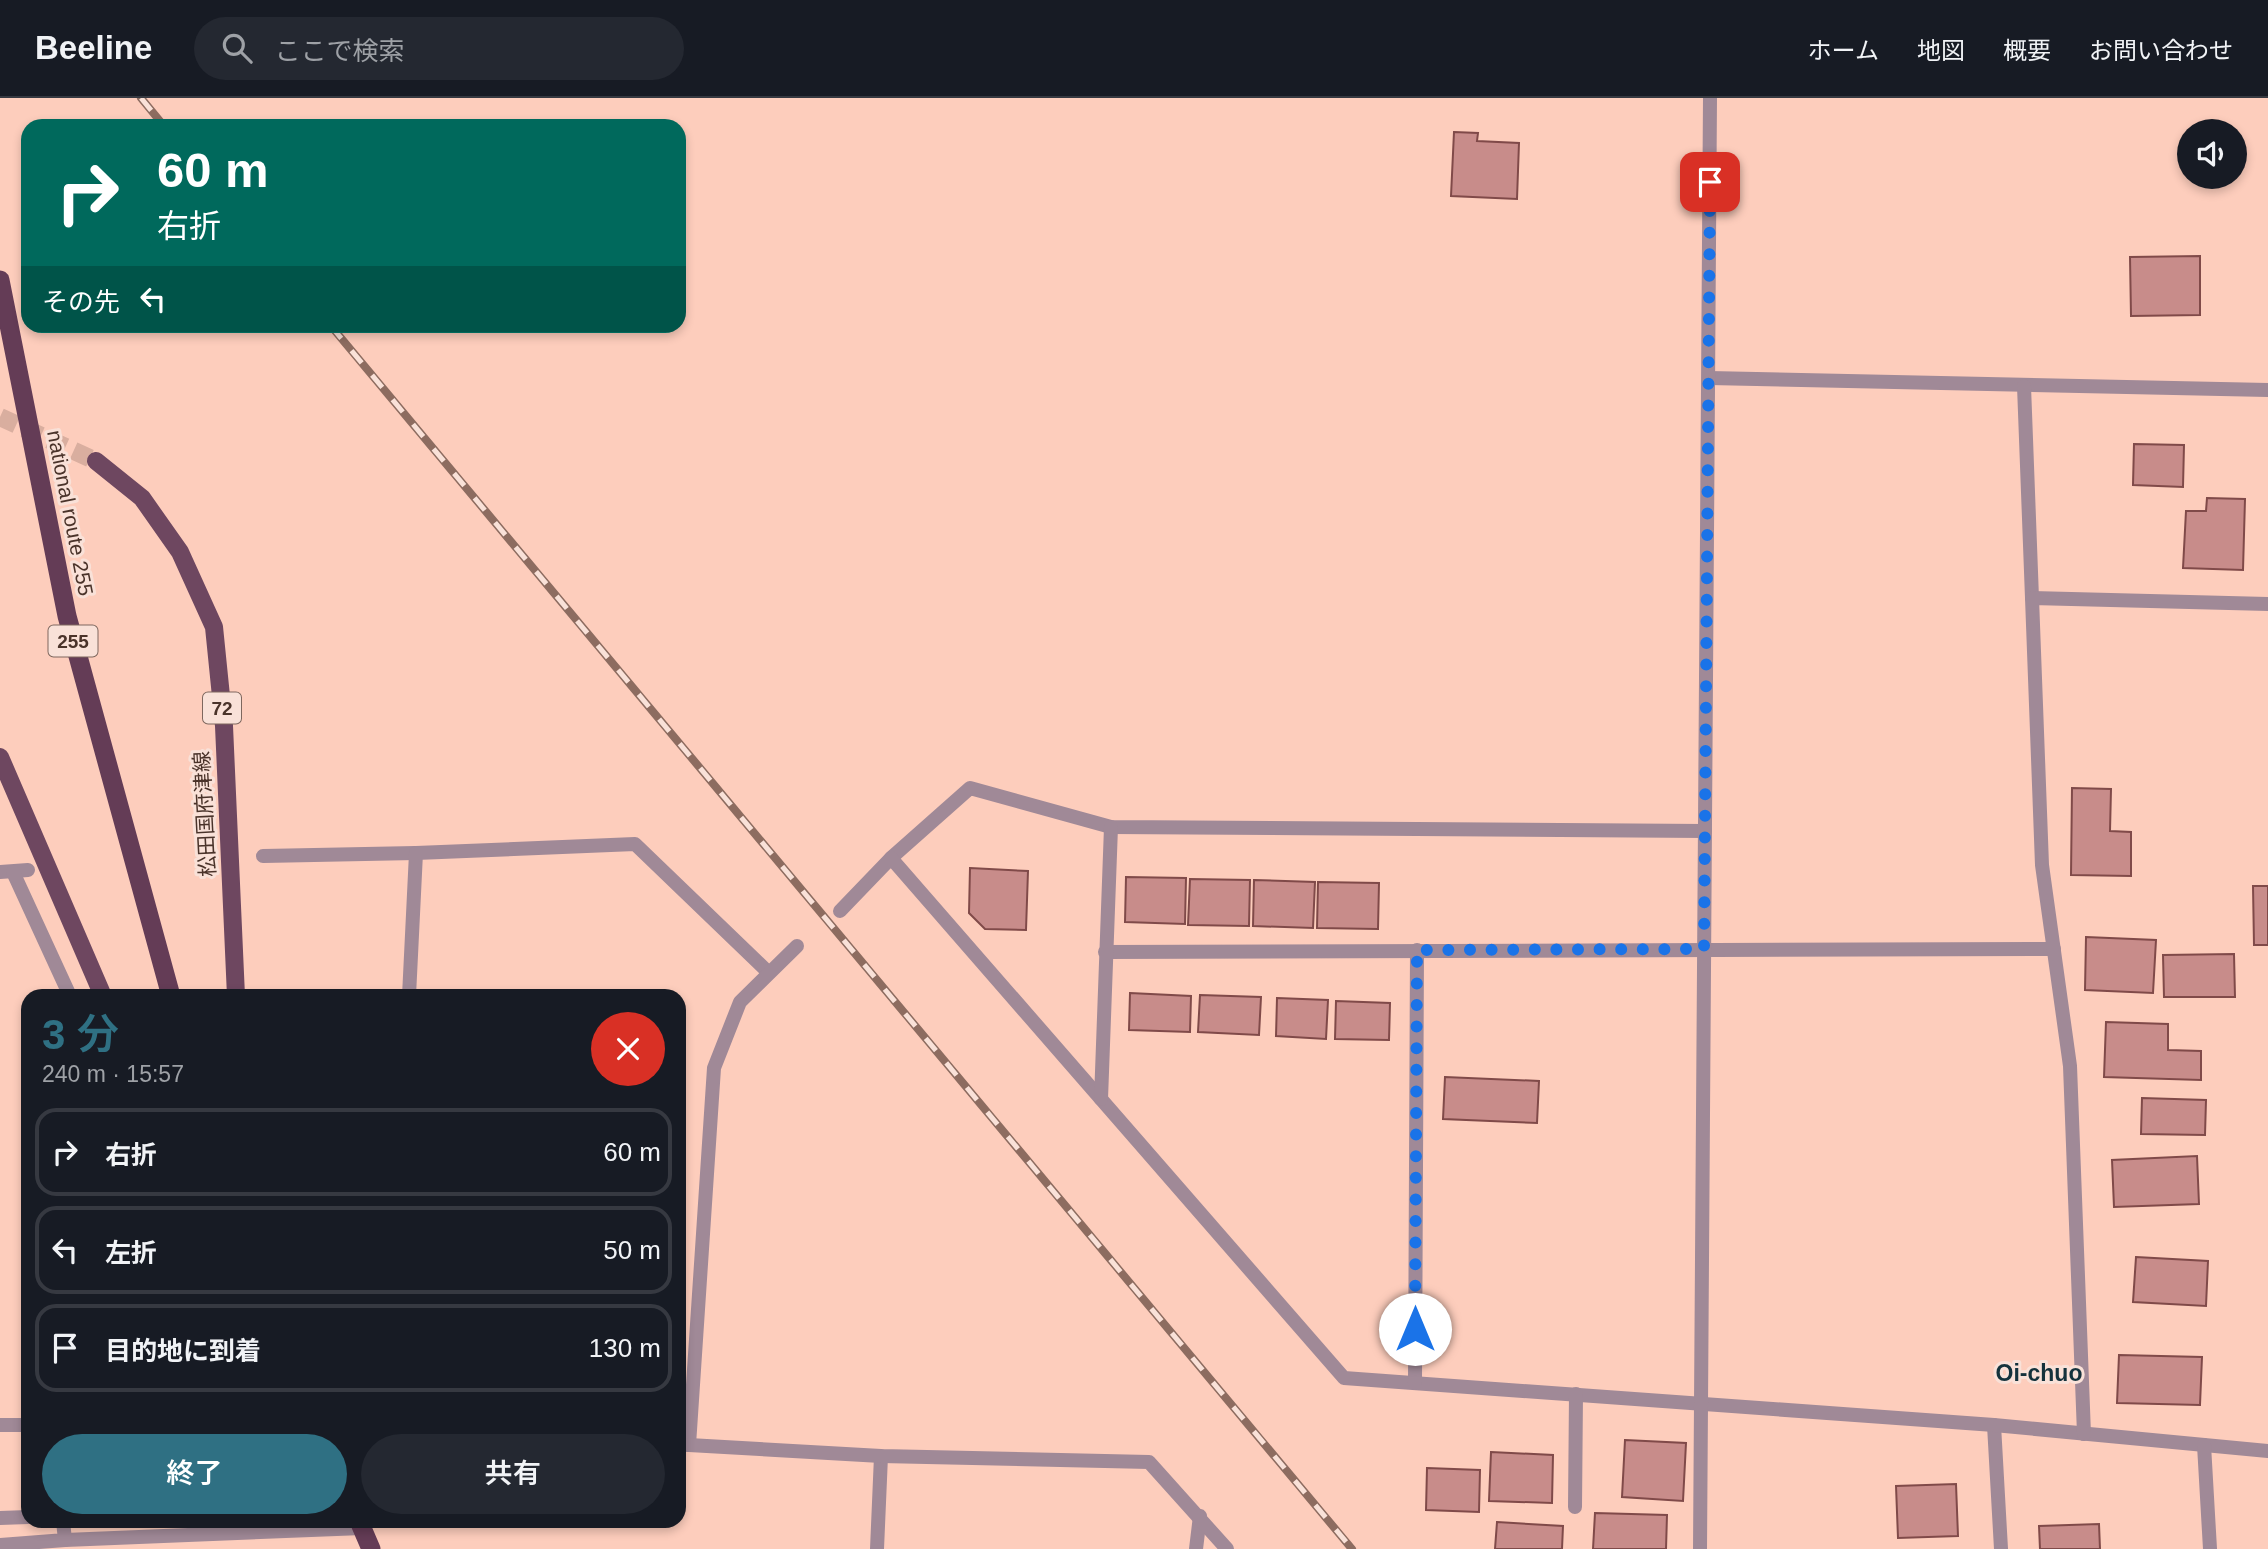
<!DOCTYPE html>
<html lang="ja">
<head>
<meta charset="utf-8">
<style>
	body { margin:0; font-family:Helvetica,"Noto Sans JP",sans-serif; background:#242831; color:#f1f3f6; height:100vh; display:flex; flex-direction:column; font-size:26px; white-space:nowrap }
	* { box-sizing:border-box; margin:0 }
	p { font-size:23px; color:#9ea1a6 }
	.icon { flex:none; width:38px; height:38px; fill:none; stroke:currentColor; stroke-width:2; stroke-linecap:round; stroke-linejoin:round }
	.map { position:relative; flex:1; overflow:hidden }
	.side { position:absolute; left:21px; top:891px; width:665px; height:539px; display:flex; flex-direction:column; background:#171b24; border-radius:21px; box-shadow:0 4px 10px #0003 }
	.side>* { flex:none }
	.guide { position:absolute; left:21px; top:21px; width:665px; height:214px; border-radius:21px; box-shadow:0 4px 10px #0003; background:#00695c; color:#fff; overflow:hidden }
	.controls { position:absolute; left:2177px; top:21px; display:grid; gap:14px }
	.controls a { display:grid; place-items:center; width:70px; height:70px; border-radius:50%; background:#171b24; box-shadow:0 4px 10px #0003; font-size:35px }
	.pin { position:absolute; display:grid; place-items:center; width:60px; height:60px; color:#fff; margin:-30px; border-radius:14px; box-shadow:0 4px 10px #0006 }
	.me { position:absolute; width:77px; margin:-38px; rotate:0deg; stroke-linejoin:round; filter:drop-shadow(0 0 5px #0008) }
	.turn { display:flex; align-items:center; gap:24px; height:147px; padding:0 21px; font-size:32px }
	.turn .icon { width:91px; height:91px; stroke-width:2.5 }
	.turn b { display:block; font-size:49px; line-height:60px }
	.then { display:flex; align-items:center; height:66px; padding:0 21px; background:#0003; gap:14px; font-size:26px }
	.round { display:grid; place-items:center; flex:none; width:74px; height:74px; border-radius:37px; background:#242831 }
	.head { display:flex; align-items:center; justify-content:space-between; height:119px; padding:0 21px }
	h1 { font-size:42px; font-weight:600; line-height:52px; color:#2f7083 }
	.cta { display:flex; gap:14px; margin-top:auto; padding:14px 21px }
	.cta a { flex:1; height:80px; border-radius:42px; background:#2f7083; color:#fff; font-size:28px; font-weight:600; line-height:80px; text-align:center }
	.cta a+a { background:#242831; color:#f1f3f6 }
	ul { padding:0; list-style:none }
	li { display:flex; align-items:center; gap:21px; height:88px; margin:0 14px 10px; padding:0 7px; border:4px solid #363941; border-radius:21px }
	li div { flex:1 }
	li b { display:block; font-size:26px }
	li em { font-style:normal }
	header { display:flex; align-items:center; gap:42px; box-sizing:border-box; height:98px; padding:0 35px; background:#171b24; border-bottom:2px solid #363941 }
	header strong { font-size:33px }
	nav { display:flex; gap:38px; margin-inline-start:auto; font-size:24px }
	.search { width:490px; height:63px; background:#242831; display:flex; align-items:center; gap:18px; box-sizing:border-box; padding:0 24px; border-radius:38px; color:#9ea1a6; font-size:26px }
	.map>svg:first-child { display:block }
	.building { fill:#c88c8a; stroke:#804a49; stroke-width:2 }
	.lines { fill:none; stroke-linecap:round; stroke-linejoin:round }
	.primary-tunnel { stroke:#d9ae9f; stroke-width:18; stroke-dasharray:18 9; stroke-linecap:butt }
	.service { stroke:#a08997; stroke-width:14 }
	.minor { stroke:#a08997; stroke-width:14 }
	.primary { stroke:#6e4760; stroke-width:18 }
	.trunk { stroke:#643c56; stroke-width:19 }
	.rail-casing { stroke:#8d6c60; stroke-width:8 }
	.rail { stroke:#f9e1d8; stroke-width:5; stroke-dasharray:16; stroke-linecap:butt }
	.route { stroke:#1a73e8; stroke-width:12; stroke-dasharray:0 21.6 }
	.labels { text-anchor:middle; stroke-width:6; stroke-linejoin:round; paint-order:stroke }
	.shield { fill:#f9e1d8; stroke:#7e675e; stroke-width:2 }
	.shield-label { font-size:19px; font-weight:bold; fill:#4a332a }
	.street-label { font-size:21px; fill:#4a332a; stroke:#f9e1d8 }
	.neighbourhood-label { font-size:23px; font-weight:bold; fill:#14323c; stroke:#f9e1d8 }
</style>
</head>
<body>
<header>
<strong>Beeline</strong>
<div class="search"><svg class="icon" aria-label="search" viewBox="0 0 24 24"><circle cx="10" cy="10" r="6"/><path d="M15 15l6 6"/></svg>ここで検索</div>
<nav><a>ホーム</a><a>地図</a><a>概要</a><a>お問い合わせ</a></nav>
</header>
<div class="map">
<svg width="2268" height="1451" viewBox="0 0 2268 1451">
	<rect width="100%" height="100%" fill="#fdcdbc"/>
	<g class="building">
		<path d="M1454,34L1478,35L1477,43L1519,45L1517,101L1451,98Z"/>
		<path d="M2200,158V217L2131,218L2130,159Z"/>
		<path d="M2134,346L2184,347L2183,389L2133,387Z"/>
		<path d="M2207,400L2245,401L2243,472L2183,470L2186,413H2206Z"/>
		<path d="M2072,690L2111,691L2110,733L2131,734V778L2071,777Z"/>
		<path d="M970,770L1028,773L1026,832L985,831L969,815Z"/>
		<path d="M1126,779L1186,780L1185,826L1125,824Z"/>
		<path d="M1190,781L1250,782L1249,828L1188,827Z"/>
		<path d="M1254,782L1315,784L1313,830L1253,828Z"/>
		<path d="M1318,784L1379,785L1378,831L1317,830Z"/>
		<path d="M2253,788H2268V847H2254Z"/>
		<path d="M2086,839L2156,842L2153,895L2085,892Z"/>
		<path d="M2234,856L2235,899H2164L2163,857Z"/>
		<path d="M1130,895L1191,898L1190,934L1129,932Z"/>
		<path d="M1200,897L1261,899L1259,937L1198,934Z"/>
		<path d="M1277,900L1328,902L1326,941L1276,938Z"/>
		<path d="M1336,903L1390,905L1389,942L1335,941Z"/>
		<path d="M2106,924L2168,926V952L2201,953V982L2104,979Z"/>
		<path d="M1445,979L1539,983L1537,1025L1443,1021Z"/>
		<path d="M2142,1000L2206,1002L2205,1037L2141,1036Z"/>
		<path d="M2197,1058L2199,1106L2114,1109L2112,1062Z"/>
		<path d="M2136,1159L2208,1163L2206,1208L2133,1204Z"/>
		<path d="M2119,1257L2202,1259L2200,1307L2117,1305Z"/>
		<path d="M1625,1342L1686,1345L1683,1403L1622,1399Z"/>
		<path d="M1491,1354L1553,1357L1552,1405L1489,1403Z"/>
		<path d="M1427,1370L1480,1372L1479,1414L1426,1412Z"/>
		<path d="M1956,1386L1958,1438L1898,1440L1896,1388Z"/>
		<path d="M1595,1415L1667,1417L1666,1451H1593Z"/>
		<path d="M1497,1424L1563,1428L1562,1451H1495Z"/>
		<path d="M2099,1426L2100,1451H2040L2039,1428Z"/>
	</g>
	<g class="lines">
		<path class="primary-tunnel" d="M0,319L96,363"/>
		<g class="service">
			<path d="M1709,280L2268,292"/>
			<path d="M2024,288L2032,500"/>
			<path d="M263,758L416,755"/>
			<path d="M409,898L416,755L635,746L768,874"/>
			<path d="M1994,1327L2001,1451"/>
			<path d="M0,1420L28,1419"/>
			<path d="M65,1442L362,1430"/>
			<path d="M0,1447L65,1442L63,1423"/>
			<path d="M877,1451L881,1358"/>
			<path d="M1196,1451L1200,1418"/>
		</g>
		<g class="minor">
			<path d="M891,760L970,690L1111,729L1705,733"/>
			<path d="M0,774L28,772"/>
			<path d="M13,774L70,898"/>
			<path d="M840,813L891,760L1344,1280L1994,1327L2268,1353"/>
			<path d="M1105,854L2054,851"/>
			<path d="M1101,1001L1111,729"/>
			<path d="M1415,1285L1417,852"/>
			<path d="M0,1327H28"/>
			<path d="M2084,1336L2070,968L2042,767L2032,500L2268,506"/>
			<path d="M679,1346L689,1347L714,970L740,904L797,848"/>
			<path d="M689,1347L881,1358L1149,1364L1227,1451"/>
			<path d="M2204,1347L2210,1451"/>
			<path d="M1575,1409L1576,1296"/>
			<path d="M1700,1451L1710,0"/>
		</g>
		<g class="primary">
			<path d="M96,363L142,400L180,454L214,529L224,628L236,898"/>
			<path d="M0,659L103,898"/>
		</g>
		<g class="trunk">
			<path d="M0,182L67,518L171,898"/>
			<path d="M359,1423L371,1451"/>
		</g>
		<defs>
			<g id="rail">
				<path d="M141,0L164,28"/>
				<path d="M331,228L1352,1451"/>
			</g>
		</defs>
		<use href="#rail" class="rail-casing"/>
		<use href="#rail" class="rail"/>
	</g>
	<g class="lines">
		<path class="route" d="M1415,1231L1417,852L1704,851L1710,84"/>
	</g>
	<g class="labels">
		<g class="shield">
			<rect x="48.5" y="527.5" width="49" height="31" rx="5"/>
			<rect x="203" y="594.5" width="38" height="31" rx="5"/>
		</g>
		<g class="shield-label">
			<text x="73" y="550">255</text>
			<text x="222" y="617">72</text>
		</g>
		<g class="street-label">
			<text transform="translate(70 415) rotate(79)" y="7">national route 255</text>
			<text transform="translate(205 716) rotate(-93)" y="7">松田国府津線</text>
		</g>
		<g class="neighbourhood-label">
			<text x="2039" y="1283">Oi-chuo</text>
		</g>
	</g>
</svg>
<div class="controls">
<a><svg class="icon" aria-label="sound" viewBox="0 0 24 24"><path d="M4 9h4l5-4v14l-5-4H4zM17 9q2 3 0 6"/></svg></a>
</div>
<div class="pin" style="left:1710px;top:84px;background:#d93025"><svg class="icon" aria-label="arrive" viewBox="0 0 24 24"><path d="M6 21V4h12l-3 4 3 4H6"/></svg></div>
<svg class="me" style="left:1415px;top:1231px" viewBox="-20 -20 40 40"><circle r="19" fill="#fff"/><path d="M0-13L10 11 0 6-10 11z" fill="#1a73e8"/></svg>
<div class="guide">
<div class="turn"><svg class="icon" aria-label="right" viewBox="0 0 24 24"><path d="M7 20v-9h11M14 6l5 5-5 5"/></svg><div><b>60 m</b>右折</div></div>
<div class="then">その先<svg class="icon" aria-label="left" viewBox="0 0 24 24"><path d="M17 20v-9H6M10 6l-5 5 5 5"/></svg></div>
</div>
<section class="side">
<div class="head"><div><h1>3 分</h1><p>240 m · 15:57</p></div><a class="round" style="background:#d93025;color:#fff"><svg class="icon" aria-label="close" viewBox="0 0 24 24"><path d="M6 6l12 12M18 6L6 18"/></svg></a></div>
<ul>
<li><svg class="icon" aria-label="right" viewBox="0 0 24 24"><path d="M7 20v-9h11M14 6l5 5-5 5"/></svg><div><b>右折</b></div><em>60 m</em></li>
<li><svg class="icon" aria-label="left" viewBox="0 0 24 24"><path d="M17 20v-9H6M10 6l-5 5 5 5"/></svg><div><b>左折</b></div><em>50 m</em></li>
<li><svg class="icon" aria-label="arrive" viewBox="0 0 24 24"><path d="M6 21V4h12l-3 4 3 4H6"/></svg><div><b>目的地に到着</b></div><em>130 m</em></li>
</ul>
<div class="cta"><a>終了</a><a>共有</a></div>
</section>
</div>
</body>
</html>
